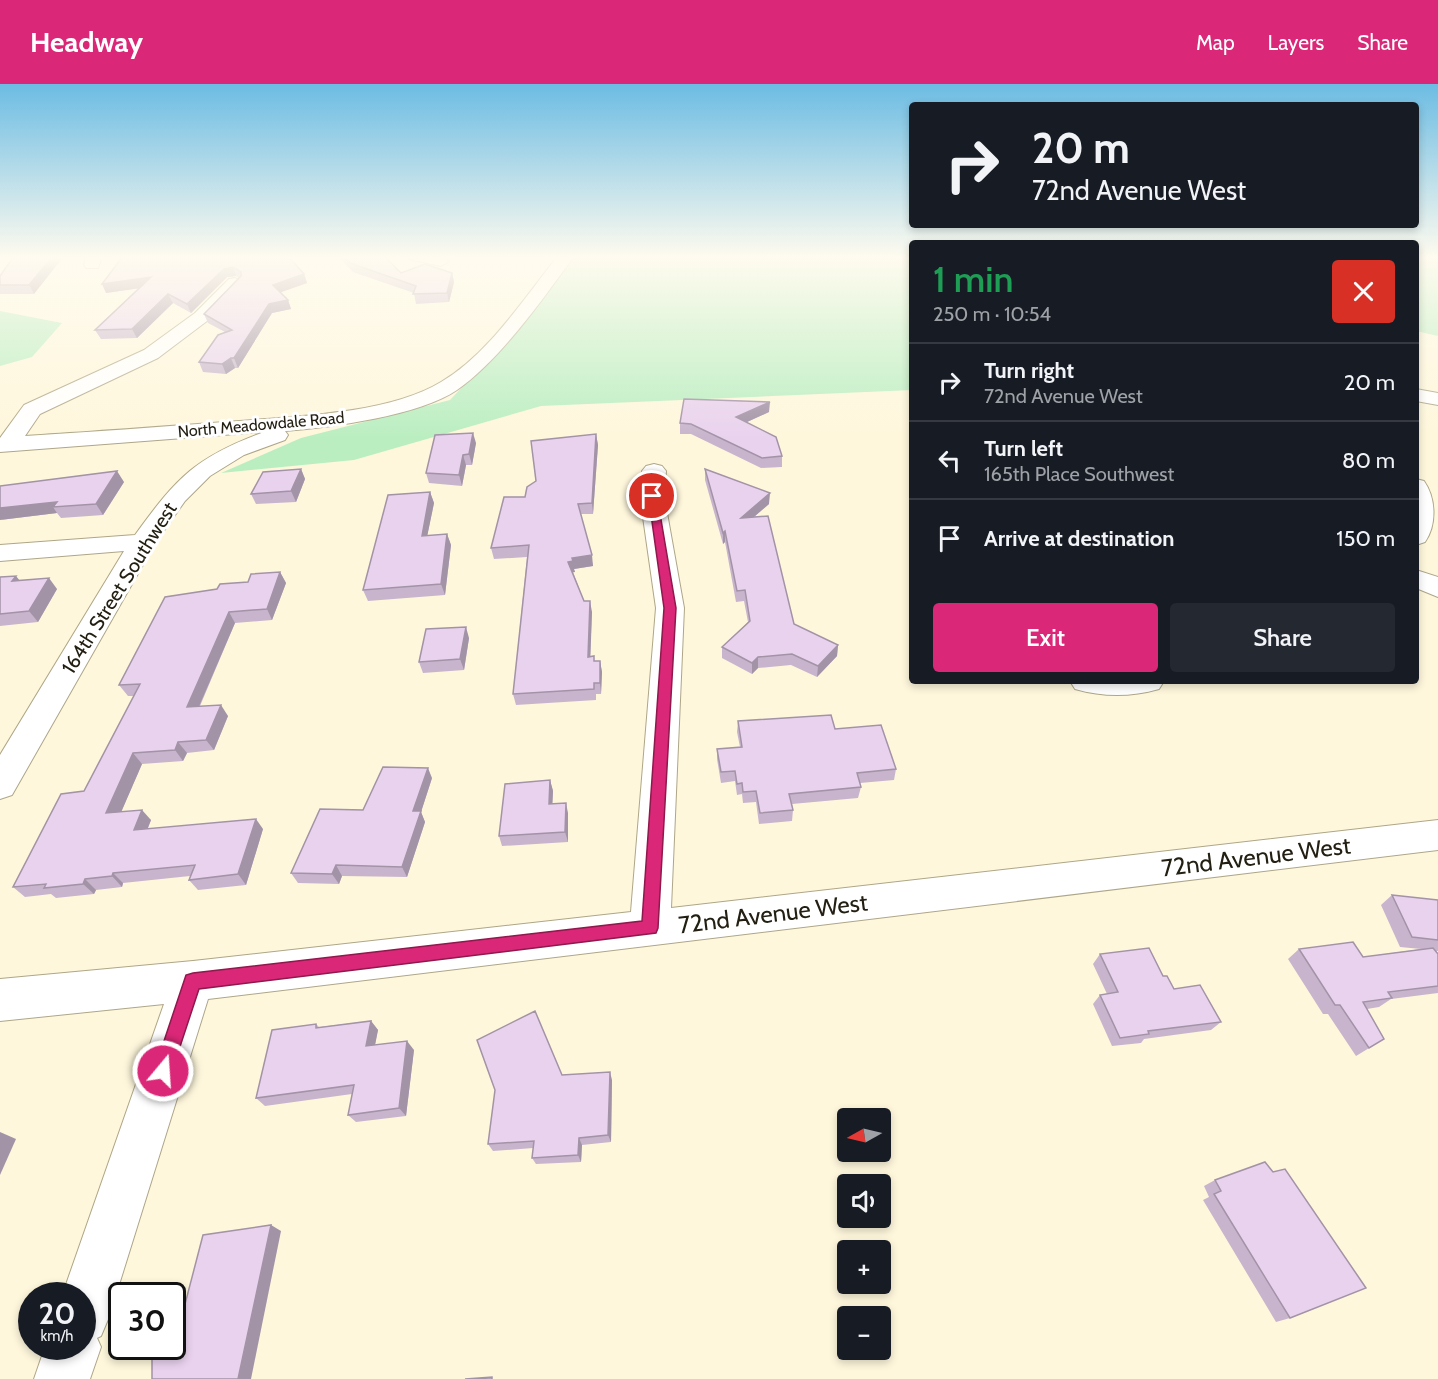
<!DOCTYPE html>
<html lang="en">
<head>
<meta charset="utf-8">
<style>
	body { margin:0; font-family:Cabin,sans-serif; background:#242831; color:#f1f3f6; height:100vh; display:flex; flex-direction:column; font-size:22px; white-space:nowrap }
	* { box-sizing:border-box; margin:0 }
	p { font-size:20px; color:#9ea1a6 }
	.icon { flex:none; width:33px; height:33px; fill:none; stroke:currentColor; stroke-width:2; stroke-linecap:round; stroke-linejoin:round }
	.map { position:relative; flex:1; overflow:hidden }
	.panel { position:absolute; left:909px; top:156px; width:510px; height:444px; display:flex; flex-direction:column; background:#171b24; border-radius:6px; box-shadow:0 3px 9px #0003 }
	.panel>* { flex:none }
	.hud { position:absolute; left:909px; top:18px; width:510px; height:126px; border-radius:6px; box-shadow:0 3px 9px #0003; background:#171b24; color:#f1f3f6; overflow:hidden }
	.needle { width:39px; rotate:262deg }
	.controls { position:absolute; left:837px; top:1024px; display:grid; gap:12px }
	.controls a { display:grid; place-items:center; width:54px; height:54px; border-radius:6px; background:#171b24; box-shadow:0 3px 9px #0003; font-size:30px }
	.speed { position:absolute; left:18px; top:1198px; display:flex; gap:12px; font-size:30px; font-weight:700; text-align:center }
	.speed>* { display:grid; place-content:center; width:78px; height:78px; border-radius:50%; background:#171b24; box-shadow:0 3px 9px #0003; line-height:1 }
	.speed small { font-size:15px; font-weight:400 }
	.speed .limit { border:3px solid #111; border-radius:9px; background:#fff; color:#111 }
	.pin { position:absolute; display:grid; place-items:center; width:51px; height:51px; color:#fff; margin:-26px; border:3px solid #fff; border-radius:50%; box-shadow:0 2px 6px #0007 }
	.me { position:absolute; width:66px; margin:-33px; rotate:18deg; stroke-linejoin:round; filter:drop-shadow(0 0 4px #0008) }
	.turn { display:flex; align-items:center; gap:21px; height:126px; padding:0 24px; font-size:27px }
	.turn .icon { width:78px; height:78px; stroke-width:2.5 }
	.turn b { display:block; font-size:42px; line-height:51px }
	.round { display:grid; place-items:center; flex:none; width:63px; height:63px; border-radius:6px; background:#242831 }
	.summary { display:flex; align-items:center; justify-content:space-between; height:102px; padding:0 24px }
	h1 { font-size:36px; font-weight:600; line-height:45px; color:#1e9e55 }
	.cta { display:flex; gap:12px; margin-top:auto; padding:12px 24px }
	.cta a { flex:1; height:69px; border-radius:6px; background:#db2777; color:#fff; font-size:24px; font-weight:600; line-height:69px; text-align:center }
	.cta a+a { background:#242831; color:#f1f3f6 }
	ul { padding:0; list-style:none }
	li { display:flex; align-items:center; gap:18px; height:78px; padding:0 24px; border-top:2px solid #363941 }
	li div { flex:1 }
	li b { display:block; font-size:22px }
	li em { font-style:normal }
	header { display:flex; align-items:center; gap:36px; box-sizing:border-box; height:84px; padding:0 30px; background:#db2777; color:#fff }
	header strong { font-size:28px }
	nav { display:flex; gap:33px; margin-inline-start:auto; font-size:21px }
	.map>svg:first-child { display:block }
	.green { fill:#baeec1 }
	.lines { fill:none; stroke-linecap:round; stroke-linejoin:round }
	.minor-casing { stroke:#aea687; stroke-width:2 }
	.minor { fill:#fff; fill-rule:evenodd }
	.wall { fill:#c8b5cd }
	.shaded-wall { fill:#a393a7 }
	.building { fill:#e9d2ee; stroke:#a393a7; stroke-width:1.5 }
	.route { fill:#db2777; stroke:#8e194d; stroke-width:1.5 }
	.labels { text-anchor:middle; stroke-width:6; stroke-linejoin:round; paint-order:stroke }
	.far-street-label { font-size:16px; fill:#232013; stroke:#fff }
	.street-label { font-size:20px; fill:#232013; stroke:#fff }
	.near-street-label { font-size:24px; fill:#232013; stroke:#fff }
</style>
</head>
<body>
<header>
<strong>Headway</strong>
<nav><a>Map</a><a>Layers</a><a>Share</a></nav>
</header>
<div class="map">
<svg width="1438" height="1295" viewBox="0 0 1438 1295">
	<rect width="100%" height="100%" fill="#fef7dc"/>
	<g class="green">
		<path d="M574,172H912V306L541,322L354,376L221,389L301,354L450,316L513,249Z"/>
		<path d="M1416,172H1438V252L1416,247Z"/>
		<path d="M0,227L62,239L32,273L0,282Z"/>
	</g>
	<g class="lines">
		<defs>
			<g id="minor">
				<path d="M86,172H102L98,184H86L84,181Z"/>
				<path d="M407,172H441L449,177L441,182L409,175Z"/>
				<path d="M558,172H574C543,215 500,276 457,306C419,332 332,343 285,347L288,351L285,356L244,371L210,392L185,417L156,458L12,711L0,715V671L124,467L0,477V461L135,451C177,393 196,373 264,348L0,368V354L24,321L144,266L195,229L229,195L235,194L243,199L207,237L158,274L40,330L25,352C91,348 157,343 224,338C286,333 387,331 441,298C488,271 524,214 558,172Z"/>
				<path d="M1416,305L1438,309V321L1416,317Z"/>
				<path d="M654,380L662,382L666,387L664,412L684,524L671,824L1438,736V766L208,915L109,1233L101,1252L97,1254L101,1263L90,1295H34L45,1263H82V1212H62L164,920L0,937V895L193,877L631,828L656,524L640,412L642,387L646,382Z"/>
				<path d="M1416,395L1424,397C1436,414 1437,441 1425,458L1416,461Z"/>
				<path d="M1416,486L1438,493V513L1416,504Z"/>
				<path d="M1070,597H1164L1159,605C1131,613 1103,613 1075,605Z"/>
			</g>
		</defs>
		<use href="#minor" class="minor-casing"/>
		<use href="#minor" class="minor"/>
	</g>
	<g class="wall">
		<path d="M14,172L34,210H0V192Z"/>
		<path d="M123,172L304,190L307,199L280,208L288,216L291,225L272,229L238,284H235L226,290L203,288L199,278L225,248L208,239L204,230L239,194L236,192L227,193L191,229L173,219L137,254L101,255L95,246L139,204L106,209Z"/>
		<path d="M338,172H384L401,189H452L454,198L449,218L416,220L414,209L353,188Z"/>
		<path d="M769,328L747,338L782,372V383L761,384L691,350H680V339Z"/>
		<path d="M596,350L598,361L593,430H581L593,482L574,485L575,488H573L584,517L592,528L590,572L595,577H600L602,588L601,610H596V616L516,621L513,610L527,473L494,475L491,464L536,397Z"/>
		<path d="M476,359L472,381H466L462,402L429,399L426,389Z"/>
		<path d="M301,385L305,395L296,418L256,420L251,410Z"/>
		<path d="M705,385L769,420L754,433L794,540L838,561L837,572L817,593L791,581L758,584L752,590L722,574V563L748,538L744,517L736,518L725,458L723,460L705,396Z"/>
		<path d="M124,398L103,431L61,434L57,429L0,436Z"/>
		<path d="M430,408L434,419L427,452L447,450L451,461L445,511L368,517L363,506Z"/>
		<path d="M280,488L286,499L272,536L235,539L200,622L228,632L214,666L187,669L183,677L142,680L121,728L151,736L148,744L263,745L246,801L198,806L189,796L190,792L123,799L122,803L96,806L94,810L56,814L51,810L25,813L13,803L84,707L134,612H128L119,601L217,505L248,498Z"/>
		<path d="M0,493L20,497L57,505L38,538L0,542Z"/>
		<path d="M469,554L464,586L423,589L419,578Z"/>
		<path d="M738,637L835,645L896,685L894,696L860,699L861,703L858,714L792,720L793,726L792,737L759,740L756,718L743,719L742,710L737,711L735,697L721,699L717,675V665L740,663L737,648Z"/>
		<path d="M432,694L421,728L425,738L407,793L342,792L339,800L298,799L291,789L363,726Z"/>
		<path d="M550,696L553,707L552,720L568,729V758L502,762L499,752Z"/>
		<path d="M1392,811L1438,816V867H1436L1438,870V909L1391,915L1379,923L1367,925L1384,955L1356,972L1328,930H1323L1288,875L1299,865L1363,873L1421,865L1400,863L1381,821Z"/>
		<path d="M1100,870L1163,892L1174,905L1221,938L1211,946L1144,955L1141,959L1112,962L1093,920L1100,911L1107,910L1093,880Z"/>
		<path d="M371,937L378,946L375,961L414,966L406,1032L356,1038L348,1031L352,1010L265,1022L256,1014L316,940L319,943Z"/>
		<path d="M562,991L612,996L611,1058L582,1061L581,1078L536,1080L532,1074L533,1064L493,1067L488,1060Z"/>
		<path d="M1215,1096L1290,1234L1276,1238L1203,1116L1209,1113L1204,1102Z"/>
	</g>
	<g class="shaded-wall">
		<path d="M53,172H64L34,210L29,201Z"/>
		<path d="M233,183L236,192L227,193L191,229L187,220L224,185Z"/>
		<path d="M452,189L454,198L449,218L447,209Z"/>
		<path d="M304,190L307,199L276,210L273,201Z"/>
		<path d="M151,193L155,202L106,209L102,200Z"/>
		<path d="M168,210L173,219L137,254L132,245Z"/>
		<path d="M288,216L291,225L272,229L238,284L234,274L269,220Z"/>
		<path d="M231,274L235,284L226,290L222,280Z"/>
		<path d="M770,318L769,328L736,343V333Z"/>
		<path d="M473,349L476,359L472,381L469,370Z"/>
		<path d="M596,350L598,361L593,430L592,419Z"/>
		<path d="M463,371L466,381L462,402L459,391Z"/>
		<path d="M301,385L305,395L296,418L291,407Z"/>
		<path d="M117,387L124,398L103,431L96,420Z"/>
		<path d="M430,408L434,419L425,463L422,452Z"/>
		<path d="M770,409L769,420L741,444V434Z"/>
		<path d="M57,418L53,423L57,429L0,436V424Z"/>
		<path d="M725,447V458L723,460V449Z"/>
		<path d="M447,450L451,461L445,511L441,500Z"/>
		<path d="M592,471L593,482L574,485L575,488L570,489L568,478L572,474Z"/>
		<path d="M280,488L286,499L272,536L267,525Z"/>
		<path d="M16,492L25,503L12,497Z"/>
		<path d="M49,494L57,505L38,538L29,527Z"/>
		<path d="M590,517L592,528L590,584L588,573Z"/>
		<path d="M229,528L235,539L194,634L187,623Z"/>
		<path d="M466,543L469,554L464,586L460,575Z"/>
		<path d="M838,561L837,572L817,593L818,582Z"/>
		<path d="M758,573V584L752,590V579Z"/>
		<path d="M600,577L602,588L601,610L600,599Z"/>
		<path d="M221,621L228,632L214,666L206,656Z"/>
		<path d="M178,658L187,669L183,677L175,666Z"/>
		<path d="M133,669L142,680L116,740L106,729Z"/>
		<path d="M428,684L432,694L421,728L425,738L407,793L402,783L413,727Z"/>
		<path d="M550,696L553,707L552,731L549,720Z"/>
		<path d="M566,719L568,729V758L565,748Z"/>
		<path d="M142,726L151,736L143,756L134,746Z"/>
		<path d="M256,735L263,745L246,801L238,790Z"/>
		<path d="M336,781L342,792L339,800L332,790Z"/>
		<path d="M113,789L123,799L122,803L112,792Z"/>
		<path d="M85,795L96,806L94,810L83,800Z"/>
		<path d="M371,937L378,946L373,971L366,962Z"/>
		<path d="M407,957L414,966L406,1032L399,1024Z"/>
		<path d="M610,988L612,996L611,1058L608,1051Z"/>
		<path d="M0,1048L16,1055L0,1091Z"/>
		<path d="M579,1054L582,1061L581,1078L578,1071Z"/>
		<path d="M271,1141L281,1147L251,1295H238Z"/>
	</g>
	<g class="building">
		<path d="M14,172H53L29,201H0V192Z"/>
		<path d="M123,172H288L304,190L273,201L288,216L269,220L234,274H231L222,280L199,278L218,251L232,246L204,230L241,192V188L233,183L224,185L187,220L168,210L132,245L95,246L151,193L102,200Z"/>
		<path d="M344,172H384L401,189L425,180L452,189L447,209L413,210L416,202L350,179Z"/>
		<path d="M684,315L770,318L736,333L776,353L782,372L762,374L691,340L680,339Z"/>
		<path d="M473,349L469,370L463,371L459,391L426,389L435,351Z"/>
		<path d="M596,350L592,419L578,420L592,471L572,474L573,477L568,478L584,517H590L588,573L594,572V577H600V599H594V605L513,610L529,461L491,464L504,413H525L527,403L536,397L531,357Z"/>
		<path d="M301,385L291,407L251,410L263,388Z"/>
		<path d="M705,385L770,409L741,434L768,432L794,540L838,561L818,582L792,570L758,573L752,579L722,563L750,537L745,506L737,507L725,447L723,449Z"/>
		<path d="M117,387L96,420L53,423L57,418L0,424V402Z"/>
		<path d="M430,408L422,452L447,450L441,500L363,506L388,411Z"/>
		<path d="M280,488L267,525L229,528L187,623L221,621L206,656L178,658L175,666L133,669L106,729L142,726L134,746L256,735L238,790L189,796L195,781L113,789L112,792L85,795L83,800L44,804L46,800L13,803L61,710L84,707L140,600L119,601L165,513L217,505L220,500L248,498L251,490Z"/>
		<path d="M16,492L12,497L49,494L29,527L0,530V493Z"/>
		<path d="M466,543L460,575L419,578L426,545Z"/>
		<path d="M831,631L835,645L881,641L896,685L857,689L861,703L789,710L793,726L760,729L756,707L743,708L742,699L737,700L735,687L721,688L717,665L742,663L738,637Z"/>
		<path d="M383,683L428,684L413,727H421L402,783L336,781L332,790L291,789L320,725L363,726Z"/>
		<path d="M550,696L549,720L566,719L565,748L499,752L505,700Z"/>
		<path d="M1392,811L1438,816V856L1412,853Z"/>
		<path d="M1353,858L1363,873L1433,864L1438,870V902L1388,908L1392,914L1363,918L1384,955L1369,964L1340,921H1335L1299,865Z"/>
		<path d="M1149,864L1163,892H1167L1174,905L1200,901L1221,938L1148,947L1149,950L1120,954L1100,911L1118,908L1100,870Z"/>
		<path d="M535,927L562,991L610,988L608,1051L579,1054L578,1071L532,1074L534,1057L488,1060L495,1006L477,956Z"/>
		<path d="M371,937L366,962L407,957L399,1024L348,1031L354,1001L256,1014L272,946L316,940V944Z"/>
		<path d="M1265,1078L1273,1088L1285,1085L1366,1204L1290,1234L1214,1110L1221,1107L1215,1096Z"/>
		<path d="M271,1141L238,1295H152V1275L159,1263H172V1238L180,1225L184,1224L203,1151Z"/>
		<path d="M492,1293V1295H465Z"/>
	</g>
	<linearGradient id="sky" x2="0" y2="1"><stop stop-color="#6cbce3"/><stop offset="0.49" stop-color="#fffbef"/><stop offset="1" stop-color="#fffbef" stop-opacity="0"/></linearGradient>
	<rect width="1438" height="354" fill="url(#sky)"/>
	<path class="route" d="M648,409L657,412L676,524L658,844L656,849L199,905L170,993L163,996L157,993L154,987L186,891L193,889L642,837L664,524Z"/>
	<g class="labels">
		<g class="far-street-label">
			<text transform="translate(261 340) rotate(-5)" y="6">North Meadowdale Road</text>
		</g>
		<g class="street-label">
			<text transform="translate(119 504) rotate(-58)" y="7">164th Street Southwest</text>
		</g>
		<g class="near-street-label">
			<text transform="translate(1256 773) rotate(-7)" y="8">72nd Avenue West</text>
			<text transform="translate(773 830) rotate(-7)" y="8">72nd Avenue West</text>
		</g>
	</g>
</svg>
<div class="controls">
<a><svg class="needle" viewBox="-14 -14 28 28"><path d="M0-13l5 13h-10z" fill="#e53935"/><path d="M0 13l5-13h-10z" fill="#9ea1a6"/></svg></a>
<a><svg class="icon" aria-label="sound" viewBox="0 0 24 24"><path d="M4 9h4l5-4v14l-5-4H4zM17 9q2 3 0 6"/></svg></a>
<a>+</a>
<a>−</a>
</div>
<div class="speed"><div>20<small>km/h</small></div><div class="limit">30</div></div>
<div class="pin" style="left:652px;top:412px;background:#d93025"><svg class="icon" aria-label="arrive" viewBox="0 0 24 24"><path d="M6 21V4h12l-3 4 3 4H6"/></svg></div>
<svg class="me" style="left:163px;top:987px" viewBox="-20 -20 40 40"><circle r="17" fill="#db2777" stroke="#fff" stroke-width="3"/><path d="M0-11L8 9 0 5-8 9z" fill="#fff"/></svg>
<div class="hud">
<div class="turn"><svg class="icon" aria-label="right" viewBox="0 0 24 24"><path d="M7 20v-9h11M14 6l5 5-5 5"/></svg><div><b>20 m</b>72nd Avenue West</div></div>
</div>
<section class="panel">
<div class="summary"><div><h1>1 min</h1><p>250 m · 10:54</p></div><a class="round" style="background:#d93025;color:#fff"><svg class="icon" aria-label="close" viewBox="0 0 24 24"><path d="M6 6l12 12M18 6L6 18"/></svg></a></div>
<ul>
<li><svg class="icon" aria-label="right" viewBox="0 0 24 24"><path d="M7 20v-9h11M14 6l5 5-5 5"/></svg><div><b>Turn right</b><p>72nd Avenue West</p></div><em>20 m</em></li>
<li><svg class="icon" aria-label="left" viewBox="0 0 24 24"><path d="M17 20v-9H6M10 6l-5 5 5 5"/></svg><div><b>Turn left</b><p>165th Place Southwest</p></div><em>80 m</em></li>
<li><svg class="icon" aria-label="arrive" viewBox="0 0 24 24"><path d="M6 21V4h12l-3 4 3 4H6"/></svg><div><b>Arrive at destination</b></div><em>150 m</em></li>
</ul>
<div class="cta"><a>Exit</a><a>Share</a></div>
</section>
</div>
</body>
</html>
